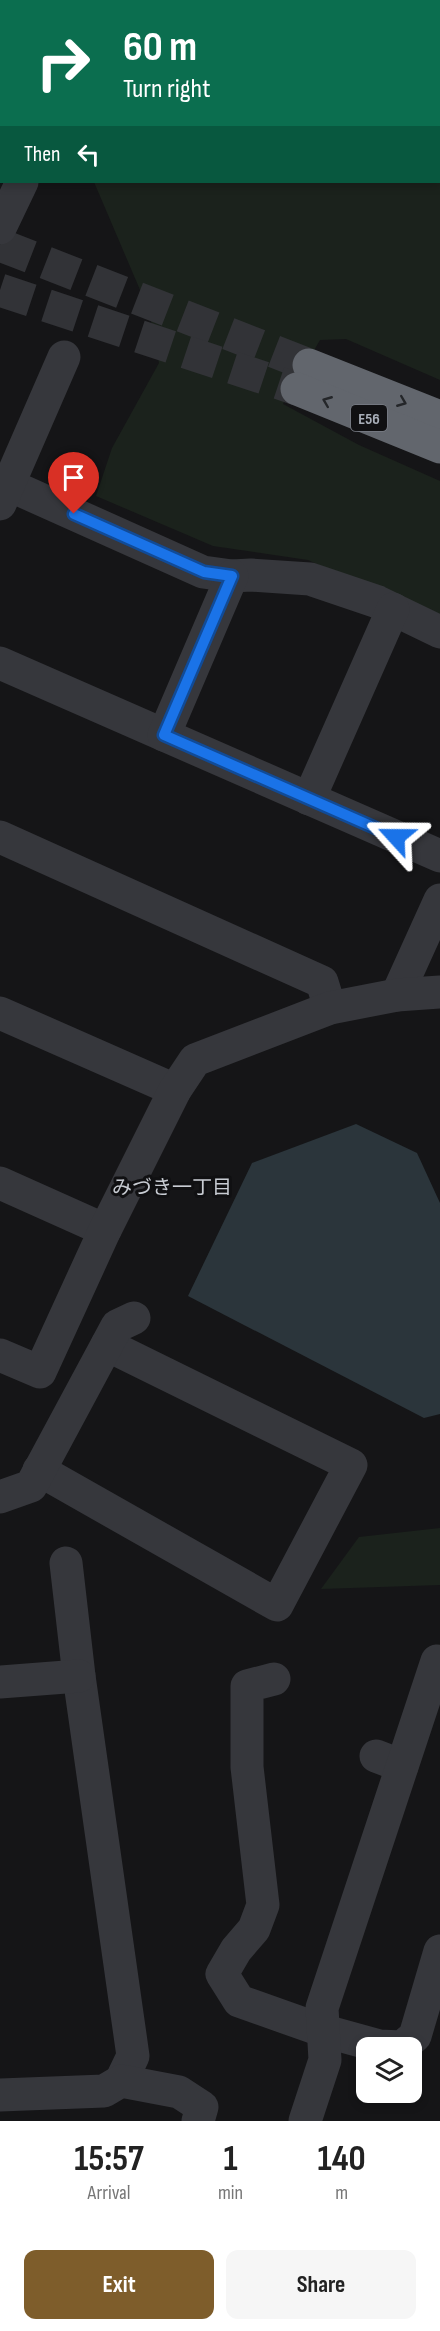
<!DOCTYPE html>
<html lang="en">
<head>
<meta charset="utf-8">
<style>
	body { margin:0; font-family:"Sofia Sans Condensed","Noto Sans JP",sans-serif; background:#f6f6f6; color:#222; height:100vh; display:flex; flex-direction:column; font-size:22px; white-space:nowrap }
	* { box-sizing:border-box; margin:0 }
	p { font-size:20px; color:#767676 }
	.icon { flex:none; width:33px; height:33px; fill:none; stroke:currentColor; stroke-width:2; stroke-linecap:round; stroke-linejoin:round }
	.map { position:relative; height:2121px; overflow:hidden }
	.panel { display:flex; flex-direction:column; background:#fff; flex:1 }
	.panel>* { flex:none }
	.guide { position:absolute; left:0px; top:0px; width:441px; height:183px; box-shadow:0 3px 9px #0003; background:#0b6e4f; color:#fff; overflow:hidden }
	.tools { position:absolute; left:356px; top:2037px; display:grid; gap:12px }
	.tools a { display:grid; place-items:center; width:66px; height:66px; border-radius:12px; background:#fff; box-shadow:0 3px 9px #0003; font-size:30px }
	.pin { position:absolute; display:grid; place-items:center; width:51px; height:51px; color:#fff; margin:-62px -26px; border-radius:50% 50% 50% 0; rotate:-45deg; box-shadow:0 0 6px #0007 }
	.pin .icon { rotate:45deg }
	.me { position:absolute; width:66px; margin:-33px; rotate:294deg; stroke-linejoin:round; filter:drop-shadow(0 0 4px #0008) }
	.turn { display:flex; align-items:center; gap:21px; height:126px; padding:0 24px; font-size:27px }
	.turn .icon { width:78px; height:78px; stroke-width:2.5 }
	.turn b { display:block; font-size:42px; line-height:51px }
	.then { display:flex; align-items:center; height:57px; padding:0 24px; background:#0003; gap:12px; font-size:22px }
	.eta { display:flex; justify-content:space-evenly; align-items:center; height:102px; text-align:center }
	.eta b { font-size:36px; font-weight:700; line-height:42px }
	.cta { display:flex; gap:12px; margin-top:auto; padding:12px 24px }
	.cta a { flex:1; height:69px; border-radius:12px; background:#7e5d2b; color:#fff; font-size:24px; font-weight:700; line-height:69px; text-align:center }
	.cta a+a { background:#f6f6f6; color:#222 }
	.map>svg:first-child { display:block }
	.green { fill:#1b221c }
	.water { fill:#2b353b }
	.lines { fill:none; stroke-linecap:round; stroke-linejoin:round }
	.highway-tunnel { stroke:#323337; stroke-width:33; stroke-dasharray:33 16; stroke-linecap:butt }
	.minor { stroke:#36373c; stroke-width:33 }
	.highway { stroke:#62666d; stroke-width:33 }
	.oneway { stroke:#242629 }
	.route-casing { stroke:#114b97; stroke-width:15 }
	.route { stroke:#1a73e8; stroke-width:10 }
	.labels { text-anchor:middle; stroke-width:6; stroke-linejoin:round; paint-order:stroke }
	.shield { fill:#101012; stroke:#7a7e86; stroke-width:1.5 }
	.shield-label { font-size:16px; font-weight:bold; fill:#a7adb7 }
	.neighbourhood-label { font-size:20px; fill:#c8ccd3; stroke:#101012 }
</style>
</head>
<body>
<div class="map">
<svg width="440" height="2121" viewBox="0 0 440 2121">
	<rect width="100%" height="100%" fill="#151517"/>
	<g class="green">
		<path d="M440,57V380L346,339L320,340L283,404L359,445L440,481V619L308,560L213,546L96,496L112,448L159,363L149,311L94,182H440Z"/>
		<path d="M440,1528V1585L321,1589L359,1537Z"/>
	</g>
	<path class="water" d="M356,1124L417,1153L440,1203V1414L424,1418L188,1296L252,1163Z"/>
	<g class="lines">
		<g class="highway-tunnel">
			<path d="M0,245L309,365"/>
			<path d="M0,290L297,389"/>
		</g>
		<g class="minor">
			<path d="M14,0L17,2"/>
			<path d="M95,2L96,0"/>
			<path d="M0,111L2,113"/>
			<path d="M0,228L22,182"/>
			<path d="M9,485L203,572L232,576L251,575L310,579L378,602L440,632"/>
			<path d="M0,504L64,357"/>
			<path d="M0,663L440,856"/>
			<path d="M164,735L232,576"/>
			<path d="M309,799L393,609"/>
			<path d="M0,837L322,982L330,1008"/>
			<path d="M397,995L440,900"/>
			<path d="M0,1013L175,1090"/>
			<path d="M0,1183L105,1230"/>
			<path d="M0,1355L40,1372L105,1230L175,1090L195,1060L330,1008L397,995L440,992"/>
			<path d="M39,1470L277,1605L351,1465L107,1345"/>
			<path d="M0,1497L31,1486L117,1326L134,1318"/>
			<path d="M66,1563L79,1676L133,2056L121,2081"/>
			<path d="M274,1679L247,1686V1767L263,1905L254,1929L236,1950L222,1974L239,2001L321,2030L379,2046L402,2047L415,2036L440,1951"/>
			<path d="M0,1682L79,1676"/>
			<path d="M376,1756L402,1766"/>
			<path d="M0,2095L104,2091L121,2081L179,2092L202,2107L198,2121"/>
			<path d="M305,2121L325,2060L322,2008L437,1661"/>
		</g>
		<g class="highway">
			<path d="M309,365L440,417"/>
			<path d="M297,389L440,447"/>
		</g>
	</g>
	<defs><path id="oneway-chevron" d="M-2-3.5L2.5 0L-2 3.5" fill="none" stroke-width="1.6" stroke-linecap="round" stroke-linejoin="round" transform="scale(1.5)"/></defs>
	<g class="oneway">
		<use href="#oneway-chevron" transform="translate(327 401) rotate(-158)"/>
		<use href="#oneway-chevron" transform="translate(402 402) rotate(22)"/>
	</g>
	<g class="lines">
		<defs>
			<path id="route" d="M74,514L204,572L232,576L164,735L396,837"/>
		</defs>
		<use href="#route" class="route-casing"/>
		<use href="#route" class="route"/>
	</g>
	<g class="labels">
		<rect class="shield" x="351" y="405" width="36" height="26" rx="4.5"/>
		<g class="shield-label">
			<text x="369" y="424">E56</text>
		</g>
		<g class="neighbourhood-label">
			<text x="172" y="1194">みづき一丁目</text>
		</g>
	</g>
</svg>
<div class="tools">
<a><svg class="icon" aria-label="layers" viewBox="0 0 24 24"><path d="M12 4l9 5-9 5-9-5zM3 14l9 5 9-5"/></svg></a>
</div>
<div class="pin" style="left:74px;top:514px;background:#d93025"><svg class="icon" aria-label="arrive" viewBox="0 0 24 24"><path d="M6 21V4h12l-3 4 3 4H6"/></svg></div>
<svg class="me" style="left:396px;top:837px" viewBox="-20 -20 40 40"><path d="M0-17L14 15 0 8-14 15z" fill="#1a73e8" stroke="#fff" stroke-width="4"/></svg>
<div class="guide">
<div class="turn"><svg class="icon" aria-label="right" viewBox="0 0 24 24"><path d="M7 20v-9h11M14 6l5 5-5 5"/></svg><div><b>60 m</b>Turn right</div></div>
<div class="then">Then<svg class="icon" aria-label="left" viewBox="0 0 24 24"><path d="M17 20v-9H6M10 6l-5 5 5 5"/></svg></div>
</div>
</div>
<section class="panel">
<div class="eta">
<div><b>15:57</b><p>Arrival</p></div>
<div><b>1</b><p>min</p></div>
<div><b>140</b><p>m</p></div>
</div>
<div class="cta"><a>Exit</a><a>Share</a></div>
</section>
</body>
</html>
